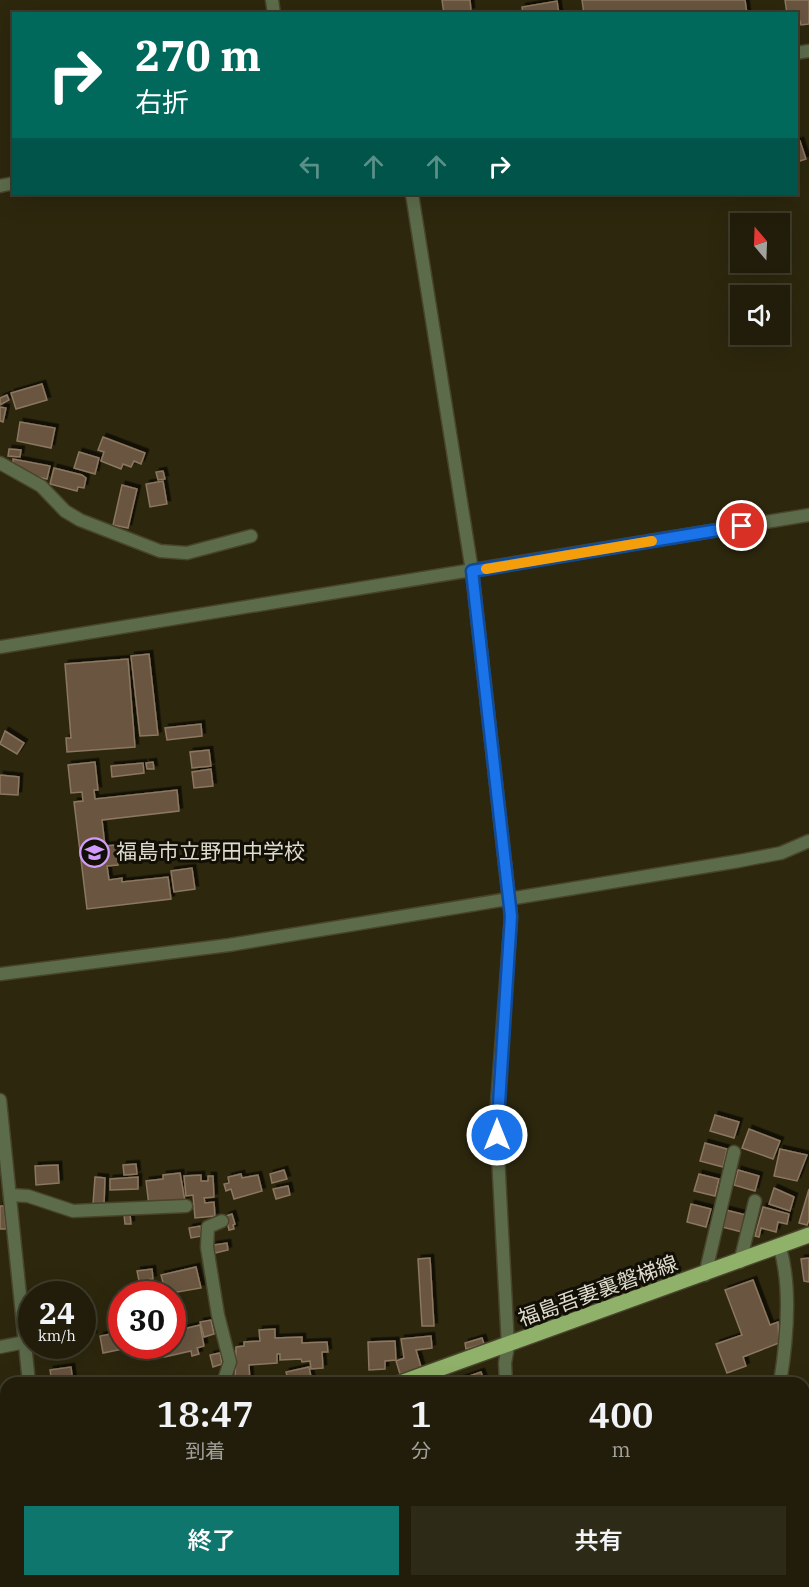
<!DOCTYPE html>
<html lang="ja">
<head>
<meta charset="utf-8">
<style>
	body { margin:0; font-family:"IBM Plex Serif","Noto Sans JP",serif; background:#2d2a18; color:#f1f3f6; height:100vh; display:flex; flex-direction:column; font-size:22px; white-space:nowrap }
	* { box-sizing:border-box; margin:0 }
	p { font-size:20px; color:#a2a29c }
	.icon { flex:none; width:33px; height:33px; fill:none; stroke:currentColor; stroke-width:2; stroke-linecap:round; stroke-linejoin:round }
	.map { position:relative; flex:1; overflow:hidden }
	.panel { position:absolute; left:0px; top:1377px; width:810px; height:210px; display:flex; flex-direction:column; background:#211d0a; border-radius:18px 18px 0 0; box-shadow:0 6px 24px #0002,0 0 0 2px #3e3b2b }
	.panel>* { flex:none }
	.top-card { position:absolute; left:12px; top:12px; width:786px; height:183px; border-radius:0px; box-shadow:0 6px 24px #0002,0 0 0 2px #3e3b2b; background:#00695c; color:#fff; overflow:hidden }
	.needle { width:39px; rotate:341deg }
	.tools { position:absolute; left:730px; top:213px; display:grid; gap:12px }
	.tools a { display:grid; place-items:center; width:60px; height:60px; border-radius:0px; background:#211d0a; box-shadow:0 6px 24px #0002,0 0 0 2px #3e3b2b; font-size:30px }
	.speed { position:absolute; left:18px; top:1281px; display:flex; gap:12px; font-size:30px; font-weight:700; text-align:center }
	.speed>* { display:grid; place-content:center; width:78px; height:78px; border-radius:50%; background:#211d0a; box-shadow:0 6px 24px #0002,0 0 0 2px #3e3b2b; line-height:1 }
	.speed small { font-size:15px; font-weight:400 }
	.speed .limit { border:9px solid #d22; background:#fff; color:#111 }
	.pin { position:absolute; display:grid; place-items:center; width:51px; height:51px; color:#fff; margin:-26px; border:3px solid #fff; border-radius:50%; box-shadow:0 2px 6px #0007 }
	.me { position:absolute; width:66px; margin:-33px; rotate:0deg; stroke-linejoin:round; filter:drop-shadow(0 0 4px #0008) }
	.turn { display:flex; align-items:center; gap:21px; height:126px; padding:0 24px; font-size:27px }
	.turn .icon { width:78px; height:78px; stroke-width:2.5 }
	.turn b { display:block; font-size:42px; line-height:51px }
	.lanes { display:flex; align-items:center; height:57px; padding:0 24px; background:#0003; justify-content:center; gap:30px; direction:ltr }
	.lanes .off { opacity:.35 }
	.eta { display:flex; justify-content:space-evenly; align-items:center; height:102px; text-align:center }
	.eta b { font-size:36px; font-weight:600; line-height:42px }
	.button { display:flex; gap:12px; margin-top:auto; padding:12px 24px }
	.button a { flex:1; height:69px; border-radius:0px; background:#0f766e; color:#fff; font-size:24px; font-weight:600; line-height:69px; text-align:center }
	.button a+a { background:#2d2a18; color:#f1f3f6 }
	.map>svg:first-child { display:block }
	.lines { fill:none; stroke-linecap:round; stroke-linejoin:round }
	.stream { stroke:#001e0f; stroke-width:4.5 }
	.building { fill:#69553f; stroke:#8c7760; stroke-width:1.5; filter:url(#shadow) }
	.minor-casing { stroke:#49442c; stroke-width:15 }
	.tertiary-casing { stroke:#49442c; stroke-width:15 }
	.primary-casing { stroke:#49442c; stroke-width:18 }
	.minor { stroke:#5c6c4b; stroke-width:12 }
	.tertiary { stroke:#5c6c4b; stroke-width:12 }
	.primary { stroke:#90b16a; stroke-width:15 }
	.route-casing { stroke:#114b97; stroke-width:15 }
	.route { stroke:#1a73e8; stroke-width:10 }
	.slow { stroke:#f59e0b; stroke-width:10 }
	.labels { text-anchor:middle; stroke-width:6; stroke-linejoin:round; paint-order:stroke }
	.poi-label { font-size:21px; fill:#dfdccd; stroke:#121006; text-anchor:start }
	.street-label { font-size:21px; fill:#dfdccd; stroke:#121006 }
</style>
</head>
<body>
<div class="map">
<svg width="809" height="1587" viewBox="0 0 809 1587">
	<defs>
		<filter id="shadow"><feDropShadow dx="3.5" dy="-3.5" stdDeviation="0" flood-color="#0009"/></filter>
	</defs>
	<rect width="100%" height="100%" fill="#2c270d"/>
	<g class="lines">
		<g class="stream">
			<path d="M804,1579L809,1575"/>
			<path d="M792,1587L801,1581"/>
		</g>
	</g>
	<g class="building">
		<path d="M442,0H470L471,11L444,14Z"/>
		<path d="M582,0H745L747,14H584Z"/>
		<path d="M785,0H809V24L801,25L800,21H796V14H787Z"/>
		<path d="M557,1L559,14H523L522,7Z"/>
		<path d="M800,141L806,159L797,162L796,142Z"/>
		<path d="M42,384L47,400L16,409L11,393Z"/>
		<path d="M7,395L9,400L0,405V398Z"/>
		<path d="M0,407L6,408L3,422L0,421Z"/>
		<path d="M20,422L55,428L51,448L17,441Z"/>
		<path d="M103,437L145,453L141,464L134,461L131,467L123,464L121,469L101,461L104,452L98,450Z"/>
		<path d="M9,449L21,450L20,457L8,456Z"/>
		<path d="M79,452L99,458L95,474L74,468Z"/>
		<path d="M13,459L50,466L47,479L33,476L13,464Z"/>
		<path d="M54,468L82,475L86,478L84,488L78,487L77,491L50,484Z"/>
		<path d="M163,471L165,479L158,480L156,472Z"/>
		<path d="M163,481L167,504L150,507L146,484Z"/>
		<path d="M122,485L137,489L128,528L113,525Z"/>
		<path d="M149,654L158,735L140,736L131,656Z"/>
		<path d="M128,659L135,747L67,752L66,738H71L65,664Z"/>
		<path d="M201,724L202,736L167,740L165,728Z"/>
		<path d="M5,731L24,743L17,754L0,744Z"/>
		<path d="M209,750L211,766L192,768L190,752Z"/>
		<path d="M95,762L98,790H94L95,799L177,790L179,811L102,820L105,846L116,845L118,865L107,866L109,880L122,878V882L168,877L171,899L87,909L74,802L83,801L82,792L71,793L68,765Z"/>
		<path d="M153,762L154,769H147L146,763Z"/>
		<path d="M143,763L144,773L112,777L111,766Z"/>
		<path d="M211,769L213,786L194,788L192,772Z"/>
		<path d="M0,775L19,777L18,795L0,794Z"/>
		<path d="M192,868L195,889L174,892L171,871Z"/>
		<path d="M715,1115L739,1122L734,1138L710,1131Z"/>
		<path d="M749,1129L780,1141L773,1159L742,1148Z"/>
		<path d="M705,1143L727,1149L723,1167L700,1161Z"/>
		<path d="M780,1149L807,1155L797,1181L774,1176Z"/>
		<path d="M136,1164L137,1174L124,1175L123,1165Z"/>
		<path d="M58,1165L59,1183L36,1185L35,1166Z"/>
		<path d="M284,1170L287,1179L272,1183L270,1174Z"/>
		<path d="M738,1170L759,1176L755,1191L734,1185Z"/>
		<path d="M180,1173L185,1201L149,1206L146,1181L163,1179V1175Z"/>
		<path d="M241,1174L242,1178L258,1175L262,1191L234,1199L231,1189L226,1191L224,1184L229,1183L228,1177Z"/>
		<path d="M699,1174L719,1179L715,1196L694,1191Z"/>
		<path d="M201,1175V1181H208V1176H213L214,1197L204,1198L205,1203L214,1202L215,1216L195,1218L193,1195L186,1196L184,1176Z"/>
		<path d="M95,1177L105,1178L104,1204H93Z"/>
		<path d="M138,1177V1189L110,1190V1179Z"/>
		<path d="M288,1186L290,1195L276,1199L273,1189Z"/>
		<path d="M774,1188L794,1197L790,1211L769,1204Z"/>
		<path d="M809,1189V1220L807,1225L799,1223Z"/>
		<path d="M691,1204L711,1209L706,1227L687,1222Z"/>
		<path d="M0,1206H4L6,1229H0Z"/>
		<path d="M763,1207L789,1214L787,1224L778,1222L776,1232L761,1228L759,1237L755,1236Z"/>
		<path d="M726,1210L746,1215L742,1232L722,1227Z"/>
		<path d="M124,1214H130L131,1224H125Z"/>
		<path d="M232,1214L235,1224L233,1225L234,1229L229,1230L226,1216Z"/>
		<path d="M200,1226L202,1236L191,1238L189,1228Z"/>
		<path d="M227,1243L228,1250L215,1253L213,1245Z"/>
		<path d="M430,1258L434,1326H422L418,1259Z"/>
		<path d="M809,1258V1282L804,1281L801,1259Z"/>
		<path d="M196,1267L201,1288L166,1294L161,1275Z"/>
		<path d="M152,1269L153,1279L139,1281L137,1271Z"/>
		<path d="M753,1280L770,1325L778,1322L779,1343L743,1357L746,1366L727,1373L716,1344L742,1335L725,1290Z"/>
		<path d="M89,1311L93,1336L82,1338V1312Z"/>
		<path d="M211,1320L214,1334L204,1337L200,1322Z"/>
		<path d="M200,1325L204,1346L197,1348L199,1354L192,1356L191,1351L164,1357L162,1350L156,1351L155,1346H172V1335L184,1333L183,1329Z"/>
		<path d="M275,1329V1338L302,1337V1343L327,1342L328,1352H322L323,1368L311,1369L310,1361L302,1362L301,1359L280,1360V1354H277V1363L249,1365L250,1382L235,1383L236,1347L244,1346V1342L260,1341L259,1330Z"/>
		<path d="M122,1332V1346H127L128,1348L103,1353L100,1336Z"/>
		<path d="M431,1336L432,1348L416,1350L421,1367L400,1374L396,1361L404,1358L401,1339Z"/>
		<path d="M482,1338L484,1344L466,1349L465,1343Z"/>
		<path d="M395,1341L396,1360L385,1361V1369L369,1370L368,1342Z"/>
		<rect x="54" y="1346" width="8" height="5"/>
		<path d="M220,1353L222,1364L213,1367L210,1355Z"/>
		<path d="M71,1367L73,1383H52L50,1370Z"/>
		<path d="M309,1367L312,1382L289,1383L286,1372Z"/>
		<path d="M481,1372L485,1383H456L455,1381Z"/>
		<path d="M6,1527V1540L2,1542L0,1529Z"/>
		<path d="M342,1581H361L343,1586Z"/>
		<path d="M464,1581L465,1587H447L446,1584Z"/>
		<path d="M478,1581H522L523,1587H478Z"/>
		<path d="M536,1581H574L575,1587H537Z"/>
		<path d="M596,1581H637L639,1585L598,1587Z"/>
		<path d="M671,1581H674L676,1587H653Z"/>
	</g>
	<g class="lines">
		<defs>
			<g id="minor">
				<path d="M272,0L274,14"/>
				<path d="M796,53L809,51"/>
				<path d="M0,186L14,183"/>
				<path d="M412,194L472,571L511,917L496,1117L508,1346L505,1363L506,1383"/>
				<path d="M0,463L41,486L65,511L80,520L160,551L187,553L251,536"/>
				<path d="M0,647L809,515"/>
				<path d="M0,974L229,945L739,861L781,853L809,841"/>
				<path d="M10,1195L28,1196L73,1211L186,1206"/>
				<path d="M222,1221L208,1227L207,1247L218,1315L230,1362L223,1383"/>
				<path d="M740,1262L755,1201"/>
				<path d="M705,1275L734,1152"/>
				<path d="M0,1347L25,1342"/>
				<path d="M780,1383C787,1340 792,1289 780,1248"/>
				<path d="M804,1568L809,1565"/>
				<path d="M52,1581L53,1587"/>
				<path d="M125,1581L126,1587"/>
				<path d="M387,1581V1587"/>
				<path d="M527,1581L529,1587"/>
				<path d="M777,1587L786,1581"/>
			</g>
			<path id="tertiary" d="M0,1100L29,1383"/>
			<g id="primary">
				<path d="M400,1383L809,1235"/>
				<path d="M0,1519L6,1517"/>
			</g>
		</defs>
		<use href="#minor" class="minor-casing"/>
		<use href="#tertiary" class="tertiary-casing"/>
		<use href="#primary" class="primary-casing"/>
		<use href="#minor" class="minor"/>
		<use href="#tertiary" class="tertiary"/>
		<use href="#primary" class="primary"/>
	</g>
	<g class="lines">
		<defs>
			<path id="route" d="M497,1135L511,916L472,571L742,526"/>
		</defs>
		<use href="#route" class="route-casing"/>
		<use href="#route" class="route"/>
		<path class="slow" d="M486,569L652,541"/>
	</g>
	<defs>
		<symbol id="school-ring" viewBox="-11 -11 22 22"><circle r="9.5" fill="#121006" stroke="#d39cfc" stroke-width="1.5"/><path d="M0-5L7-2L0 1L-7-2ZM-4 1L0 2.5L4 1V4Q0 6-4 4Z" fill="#d39cfc"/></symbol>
	</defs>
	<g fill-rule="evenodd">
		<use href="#school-ring" x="78" y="836" width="33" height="33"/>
	</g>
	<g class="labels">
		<g class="poi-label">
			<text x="116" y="859">福島市立野田中学校</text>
		</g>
		<g class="street-label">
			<text transform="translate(598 1291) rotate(-20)" y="7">福島吾妻裏磐梯線</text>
		</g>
	</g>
</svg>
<div class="tools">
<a><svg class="needle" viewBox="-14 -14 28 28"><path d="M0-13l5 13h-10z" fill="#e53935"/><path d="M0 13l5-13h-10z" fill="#a2a29c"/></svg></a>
<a><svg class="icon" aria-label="sound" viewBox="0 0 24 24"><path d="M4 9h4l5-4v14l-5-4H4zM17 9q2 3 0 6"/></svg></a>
</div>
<div class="speed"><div>24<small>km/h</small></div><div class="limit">30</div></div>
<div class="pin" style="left:742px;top:526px;background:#d93025"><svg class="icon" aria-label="arrive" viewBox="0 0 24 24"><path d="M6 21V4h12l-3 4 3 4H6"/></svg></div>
<svg class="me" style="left:497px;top:1135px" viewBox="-20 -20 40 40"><circle r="17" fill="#1a73e8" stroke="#fff" stroke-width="3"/><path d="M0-11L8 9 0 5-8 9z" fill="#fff"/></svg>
<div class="top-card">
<div class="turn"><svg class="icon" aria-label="right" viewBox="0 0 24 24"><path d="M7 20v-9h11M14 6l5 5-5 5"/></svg><div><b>270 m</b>右折</div></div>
<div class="lanes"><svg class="icon off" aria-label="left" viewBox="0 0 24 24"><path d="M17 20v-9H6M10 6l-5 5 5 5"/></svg><svg class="icon off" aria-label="ahead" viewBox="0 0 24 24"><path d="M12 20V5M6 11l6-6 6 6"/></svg><svg class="icon off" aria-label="ahead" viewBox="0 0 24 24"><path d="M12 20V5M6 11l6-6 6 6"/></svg><svg class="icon" aria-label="right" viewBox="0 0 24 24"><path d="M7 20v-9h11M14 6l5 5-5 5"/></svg></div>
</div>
<section class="panel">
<div class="eta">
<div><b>18:47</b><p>到着</p></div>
<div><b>1</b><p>分</p></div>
<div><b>400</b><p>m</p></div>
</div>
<div class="button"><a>終了</a><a>共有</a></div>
</section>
</div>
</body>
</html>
